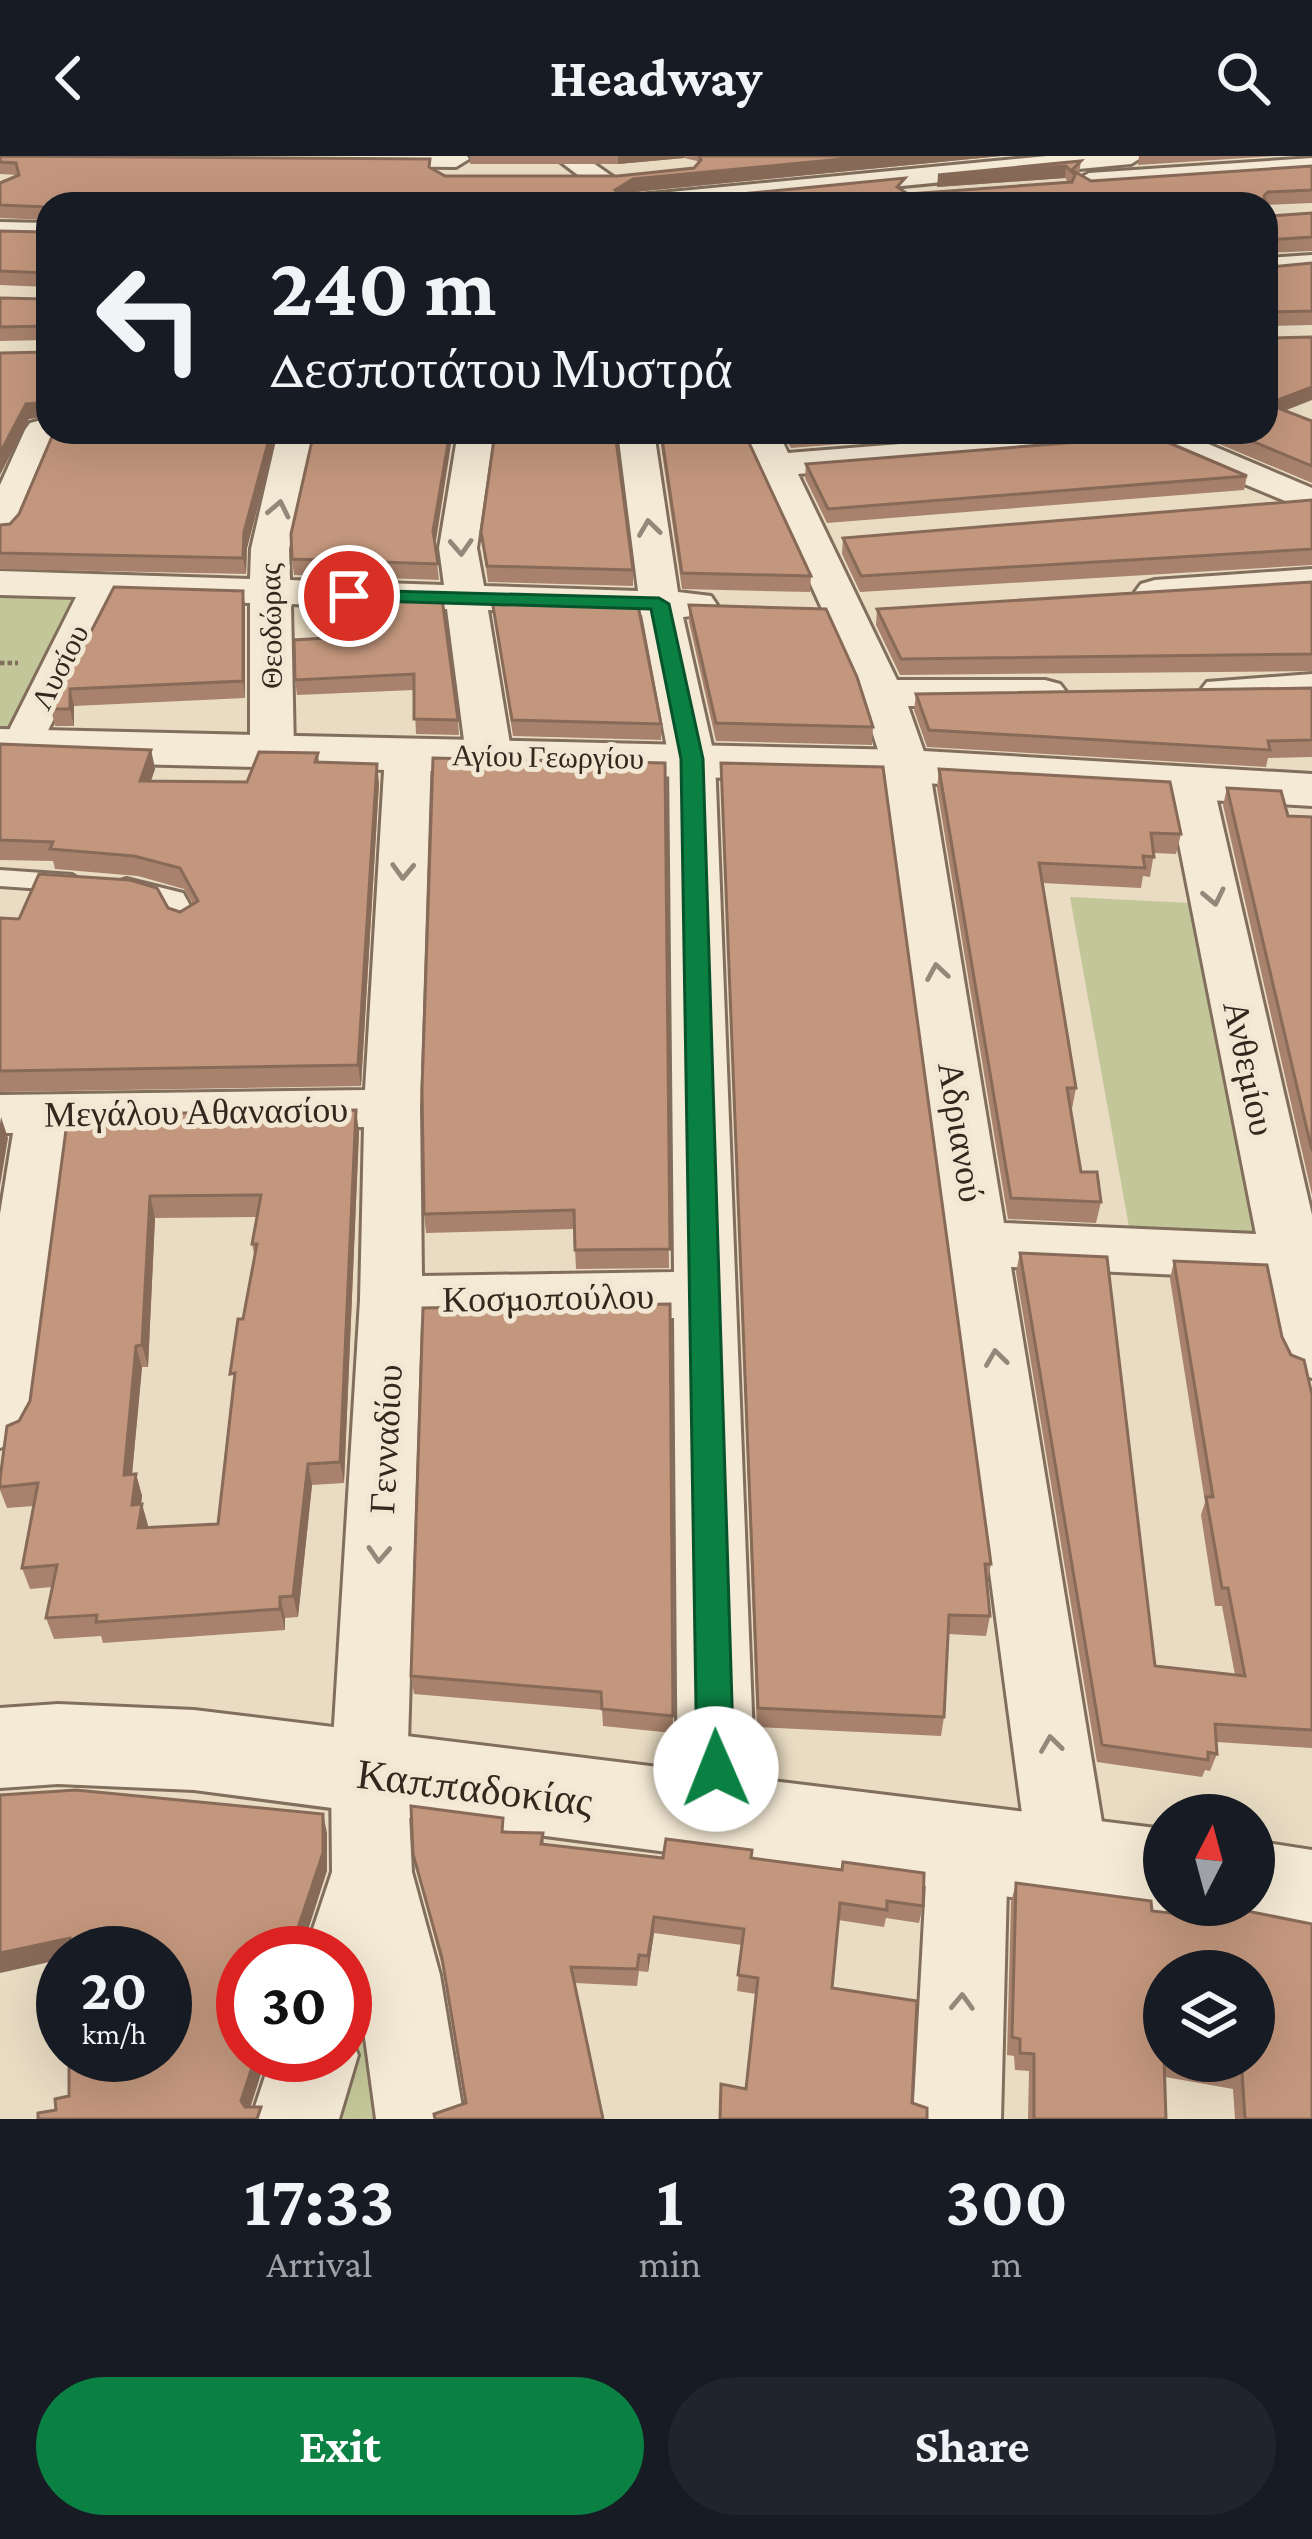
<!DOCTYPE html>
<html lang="en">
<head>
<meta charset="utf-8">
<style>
	body { margin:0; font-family:"Crimson Pro",serif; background:#20242c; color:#f1f3f6; height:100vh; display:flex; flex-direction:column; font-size:45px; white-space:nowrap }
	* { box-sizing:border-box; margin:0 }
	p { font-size:39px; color:#9ea1a6 }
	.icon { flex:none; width:66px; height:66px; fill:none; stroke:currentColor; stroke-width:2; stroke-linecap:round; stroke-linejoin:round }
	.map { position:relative; height:1963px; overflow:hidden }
	.panel { display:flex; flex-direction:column; background:#171b24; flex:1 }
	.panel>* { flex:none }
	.top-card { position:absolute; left:36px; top:36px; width:1242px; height:252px; border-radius:36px; box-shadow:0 12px 48px #0002; background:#171b24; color:#f1f3f6; overflow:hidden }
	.needle { width:78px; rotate:6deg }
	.tools { position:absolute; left:1143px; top:1638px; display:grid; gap:24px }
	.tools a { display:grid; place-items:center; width:132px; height:132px; border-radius:50%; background:#171b24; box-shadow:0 12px 48px #0002; font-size:60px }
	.speed { position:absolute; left:36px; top:1770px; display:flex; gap:24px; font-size:60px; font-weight:700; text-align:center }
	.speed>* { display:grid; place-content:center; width:156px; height:156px; border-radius:50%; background:#171b24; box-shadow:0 12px 48px #0002; line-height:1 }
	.speed small { font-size:30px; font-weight:400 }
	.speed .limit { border:18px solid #d22; background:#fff; color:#111 }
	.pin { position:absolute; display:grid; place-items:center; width:102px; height:102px; color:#fff; margin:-51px; border:6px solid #fff; border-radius:50%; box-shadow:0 3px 12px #0007 }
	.me { position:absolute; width:132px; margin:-66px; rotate:359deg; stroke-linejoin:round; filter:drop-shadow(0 0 9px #0008) }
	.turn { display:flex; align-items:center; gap:42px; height:252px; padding:0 36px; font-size:54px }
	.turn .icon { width:156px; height:156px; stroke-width:2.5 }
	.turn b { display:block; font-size:84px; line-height:102px }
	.eta { display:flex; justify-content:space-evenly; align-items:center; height:204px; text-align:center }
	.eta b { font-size:72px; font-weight:700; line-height:84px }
	.button { display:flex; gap:24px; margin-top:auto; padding:24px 36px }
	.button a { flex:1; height:138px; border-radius:72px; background:#0b8043; color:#fff; font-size:48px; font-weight:700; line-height:138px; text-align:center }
	.button a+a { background:#20242c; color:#f1f3f6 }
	header { display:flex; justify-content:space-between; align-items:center; height:156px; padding:0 36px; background:#171b24; font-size:54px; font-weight:700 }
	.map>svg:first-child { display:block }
	.green { fill:#c2c698 }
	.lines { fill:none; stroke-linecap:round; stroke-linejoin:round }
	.service-casing { stroke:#816e5c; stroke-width:6 }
	.minor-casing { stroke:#816e5c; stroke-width:6 }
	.tertiary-casing { stroke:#816e5c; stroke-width:6 }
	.path { stroke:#816e5c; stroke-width:4.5; stroke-dasharray:4.5 3; stroke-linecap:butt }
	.service { fill:#f5ead5; fill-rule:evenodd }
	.minor { fill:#f5ead5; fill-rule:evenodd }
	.tertiary { fill:#f5ead5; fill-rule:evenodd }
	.wall { fill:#a8826c; fill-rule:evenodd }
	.shaded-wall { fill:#886a58 }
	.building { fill:#c3977d; stroke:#886a58; stroke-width:3; fill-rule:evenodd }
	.oneway { stroke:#94887a }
	.route { fill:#0b8043; stroke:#07532c; stroke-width:3 }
	.labels { text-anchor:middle; stroke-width:10; stroke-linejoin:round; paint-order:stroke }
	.far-street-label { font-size:30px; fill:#33271e; stroke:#f1e7d2 }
	.street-label { font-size:36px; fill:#33271e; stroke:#f1e7d2 }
	.near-street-label { font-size:42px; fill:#33271e; stroke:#f1e7d2 }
</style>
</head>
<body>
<header><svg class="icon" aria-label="back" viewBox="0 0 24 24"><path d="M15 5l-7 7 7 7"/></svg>Headway<svg class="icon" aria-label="search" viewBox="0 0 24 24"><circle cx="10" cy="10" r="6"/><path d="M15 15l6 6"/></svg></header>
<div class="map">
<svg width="1312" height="1963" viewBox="0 0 1312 1963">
	<rect width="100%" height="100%" fill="#e9dcc3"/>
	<g class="green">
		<path d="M0,441L74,443L8,570H0Z"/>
		<path d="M1070,741L1190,747L1264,1090L1131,1082Z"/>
		<path d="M367,1842L394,1963H319L345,1899V1858L352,1843Z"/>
	</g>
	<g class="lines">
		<defs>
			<g id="service">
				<path d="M0,714L72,719L85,727L72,735L0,730Z"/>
				<path d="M126,723L183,737L198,764L185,772L176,770L164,748L117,736L113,731L117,726Z"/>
			</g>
			<g id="minor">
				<path d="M156,0H467L469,3L456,11L169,8Z"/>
				<path d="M553,0H583L639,39L1047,0H1144L1131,8L715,48H616Z"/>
				<path d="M1312,2V18L1089,33L1075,25L1089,17Z"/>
				<path d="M0,66L48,67V85L0,84Z"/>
				<path d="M1312,99V117L1266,120V102Z"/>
				<path d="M42,264L48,265V276H59L19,371L13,379L0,382V329L25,274L30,267Z"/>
				<path d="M278,276H314L289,393L290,424L444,429L439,392L458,276H494L477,392L484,430L638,435L618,276H654L678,436L711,440L717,449L711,458L683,461L715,603L756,1660L745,1686L717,1697L689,1686L678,1660L674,1162L421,1166L407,1618L412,1716L440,1819L464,1963H376L359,1837L345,1843V1797H305L332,1716L331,1618L360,1144L364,971L70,976L33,1266L23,1284L0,1292V1058L13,977H0V939L365,934L385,598L392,588L408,584L424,588L431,598L420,952L422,1120L674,1116L669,603L642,459L488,454L512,600L505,610L489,614L473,610L466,600L447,453L291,448L294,595L288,605L272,608L256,605L250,595V447L115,443L36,598L20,602L0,592L76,441L0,439V415L250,423L251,393Z"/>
				<path d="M742,276H778L788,297L1050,276H1180L1312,332V356L1150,289L798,318L897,524H1045L1060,528L1067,537L1060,546L1045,550H908L929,610L1004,1067L1256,1078L1167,627L1174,617L1190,613L1206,617L1213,627L1312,1059V1222L1289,1215L1280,1198L1265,1123L1011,1111L1108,1703L1096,1730L1068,1741L1040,1730L1028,1703L883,610L860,537Z"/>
				<path d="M1312,413V437L1155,448L1141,444L1135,436L1141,428L1155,424Z"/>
				<path d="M1312,518V544L1222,548L1207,544L1200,535L1207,526Z"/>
				<path d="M968,1653L996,1664L1008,1690L1001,1963H913L928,1690L940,1664Z"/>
				<path d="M345,1869L358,1899L339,1963H251L272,1899H345Z"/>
			</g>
			<g id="tertiary">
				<path d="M0,573L906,594L1312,618V650L906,626L0,605Z"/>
				<path d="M58,1548L194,1554L1164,1673V1749H1195L1164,1761L194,1634L58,1628L0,1632V1552Z"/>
				<path d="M1254,1685L1312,1694V1784L1254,1775L1221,1762L1216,1749H1254Z"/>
			</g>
		</defs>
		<use href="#service" class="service-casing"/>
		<use href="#minor" class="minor-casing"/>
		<use href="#tertiary" class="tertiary-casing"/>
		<path class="path" d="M0,507H18"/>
		<use href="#service" class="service"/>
		<use href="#minor" class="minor"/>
		<use href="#tertiary" class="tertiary"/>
	</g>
	<g class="wall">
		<path d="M0,0L431,12L445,20H618L694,12L698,8L697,5L684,2L618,8H470V0H1001L634,36L627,40H720L904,35L908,38L1068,26L1065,22L937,31L1081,5L1079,18L1091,25L1312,10V47L1266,49L1269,60L1312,57V95L1266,97V48H48V64L0,62V27L18,19L0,18Z"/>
		<path d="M1139,0H1275L1138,9Z"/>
		<path d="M48,74V131L0,129V75L45,76Z"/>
		<path d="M1312,107V169L1266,170V108L1269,111Z"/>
		<path d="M48,140V184L0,185V142L45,143Z"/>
		<path d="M1285,255L1312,265V327L1191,276H1266Z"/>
		<path d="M54,276H277L247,392L246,418L0,413V369L10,368L19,358Z"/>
		<path d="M659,276H744L811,420L810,436L682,433Z"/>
		<path d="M781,276H994L791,292Z"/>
		<path d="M806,308L1247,320L1244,334L827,367L805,322Z"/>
		<path d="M1312,344V409L860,436L842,398L843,382Z"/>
		<path d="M481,376L633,414V430L488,426Z"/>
		<path d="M435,389L439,424L294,419L292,403Z"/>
		<path d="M1312,426V515L900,519L876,469L877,453Z"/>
		<path d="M114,431L243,435L245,451V542L74,550V570H55L51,553Z"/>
		<path d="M356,440L458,564L459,579L416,578L414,534L297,539L295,524L343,481Z"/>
		<path d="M492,444L661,568V584L513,580Z"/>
		<path d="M689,449L873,571L872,589L716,585L689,466Z"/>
		<path d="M1312,532V601L1268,602L1266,611L927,591L914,554L916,538Z"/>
		<path d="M0,588L151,594L155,613L151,625L247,626L318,597L319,606L379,627L361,930L0,936V762L19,763L168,752L180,756L193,748L184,733L138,720L55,713L53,705L0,704Z"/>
		<path d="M665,607L669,1112L576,1113L574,1073L426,1077L424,1058Z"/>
		<path d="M721,607L991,1408L987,1428L990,1460L986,1480L948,1478L944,1561L941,1580L757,1571Z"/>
		<path d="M939,613L1181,678L1176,698L1154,697L1150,721L1143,720L1141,732L1042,727L1076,932L1072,953H1070L1081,1016L1101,1046L1096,1067L1008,1063L937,632Z"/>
		<path d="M1227,632L1288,660L1312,661V1039L1223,649Z"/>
		<path d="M68,959L359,976L344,1327L312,1329L298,1461L285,1462V1474L103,1487L101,1480L54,1483L46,1462L52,1431L30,1433L22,1412L34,1350L7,1352L0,1334V1323L19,1265L30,1245ZM257,1061L252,1088L255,1102L243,1163L218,1368L147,1372L141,1348L142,1340L136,1318H132L142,1211H148L155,1062Z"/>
		<path d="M1020,1097L1155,1510L1235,1519L1222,1450H1215L1201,1359L1205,1346L1170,1123L1174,1105L1282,1181L1312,1239V1592L1216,1586L1217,1598L1210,1615L1205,1614L1202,1621L1097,1606L1016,1116Z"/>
		<path d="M670,1148L673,1577L603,1570L602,1554L414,1538L411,1520Z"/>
		<path d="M505,1676L543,1677L544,1688L663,1702H751L923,1750L919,1767L886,1762L884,1771L838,1764L746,1933L756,1838L737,1835L742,1789L654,1777L648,1816L639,1815L637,1830L575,1827L466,1947L444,1818L413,1698Z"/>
		<path d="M1016,1727L1152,1755L1225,1763L1312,1963H1235L1233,1933L1165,1921L1166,1963H1028L1029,1915L1015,1914L1014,1900L1007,1899L1011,1746ZM1164,1815L1254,1905H1164Z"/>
	</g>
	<g class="shaded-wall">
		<path d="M618,0H684V2L618,8Z"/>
		<path d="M873,0H1001L634,36L616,47L615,34L633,23Z"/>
		<path d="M1066,10L1065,22L937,31L938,19Z"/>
		<path d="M1312,231V244L1266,262L1268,248Z"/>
		<path d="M46,246L48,261L29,263L0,319V297L26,248Z"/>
		<path d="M271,276H277L247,392L246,418L243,402L244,376Z"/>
		<path d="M450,276H453L435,391L433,375Z"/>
		<path d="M243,435L245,451V542L243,525Z"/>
		<path d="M70,533L74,550V570L70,553Z"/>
		<path d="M151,594L155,613L144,644L140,625Z"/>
		<path d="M377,608L379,627L361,930L358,909Z"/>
		<path d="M356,954L359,976L344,1327L340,1306Z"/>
		<path d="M1,961L8,982L0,1030V968Z"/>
		<path d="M150,1040L155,1062L148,1211L142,1189Z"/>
		<path d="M136,1190L142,1211L130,1340L124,1319Z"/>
		<path d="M308,1308L312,1329L298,1461L293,1440Z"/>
		<path d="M136,1318L142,1340L139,1364L142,1348L148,1369L144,1393L132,1349Z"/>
		<path d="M280,1441L285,1462V1474L280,1453Z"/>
		<path d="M323,1658L327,1677V1715L301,1796L296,1778Z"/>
		<path d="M654,1761V1777L648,1816V1800Z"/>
		<path d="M70,1782L77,1797H63V1803L0,1817V1797Z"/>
		<path d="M256,1899H267L247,1962L241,1945Z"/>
	</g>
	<g class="building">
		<path d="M0,0L430,3L429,11L445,20H618L694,12L701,4L699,0H873L633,23L615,34L620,40H720L905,22L897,31L908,38L1072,26L1075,19L1066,10L938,19L1081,5L1072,14L1091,25L1312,10V34L1268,36L1264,40L1266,48H48V51L0,49V27L19,19L16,7L0,6Z"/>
		<path d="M1266,48L1269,60L1312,57V81L1268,84L1266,87Z"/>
		<path d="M48,74V117L0,115V75L45,76Z"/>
		<path d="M1312,107V155L1266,156V108L1269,111Z"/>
		<path d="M48,140V170L0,171V142L45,143Z"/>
		<path d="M1312,181V231L1268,248L1312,265V310L1230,276H1266V182Z"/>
		<path d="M48,196V253L46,246L26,248L0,297V197Z"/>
		<path d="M54,276H271L244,376L243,402L0,397V369L10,368L19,358Z"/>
		<path d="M314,276H450L433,375L438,408L292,403L291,378Z"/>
		<path d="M495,276H615L633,414L487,410L481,376Z"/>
		<path d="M661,276H744L811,420L682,417Z"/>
		<path d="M1153,280L1247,320L828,353L806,308Z"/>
		<path d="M1312,344V393L861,420L843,382Z"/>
		<path d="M1312,426V498L901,503L877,453Z"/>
		<path d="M114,431L243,435V525L70,533V553H51Z"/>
		<path d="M356,440L442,442L458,564L414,563V518L295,524L294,484L343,481Z"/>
		<path d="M492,444L638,449L661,568L512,564Z"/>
		<path d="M689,449L826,453L857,521L873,571L716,567Z"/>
		<path d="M1312,532V584L1268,585L1270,594L929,574L916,538Z"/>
		<path d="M0,588L151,594L140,625L247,626L259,596L318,597L315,606L377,608L358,909L0,915V762L19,763L39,718L130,724L157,732L168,752L180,756L198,745L180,712L134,700L50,693L53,686L0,684Z"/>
		<path d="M433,602L665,607L670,1093L575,1094L574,1054L424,1058L422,933Z"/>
		<path d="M721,607L883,611L991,1408H985L990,1460L949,1459L944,1561L758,1552Z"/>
		<path d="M939,613L1170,626L1181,678L1151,677L1154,701L1143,700L1145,712L1039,707L1076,932H1067L1081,1016H1097L1101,1046L1011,1042Z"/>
		<path d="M1227,632L1281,635L1288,660L1312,661V995Z"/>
		<path d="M356,954L340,1306L308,1308L293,1440L280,1441V1453L96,1466L97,1459L46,1462L57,1409L22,1412L38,1327L0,1331V1323L7,1270L19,1265L30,1245L68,959ZM261,1039L252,1088H257L243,1163H238L230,1218L235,1217L218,1368L138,1372L142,1348L132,1349L136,1318L124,1319L136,1190L142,1189L150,1040Z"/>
		<path d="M1020,1097L1107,1101L1155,1510L1245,1520L1228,1432H1222L1206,1341H1213L1174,1105L1267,1109L1282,1181L1291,1199L1304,1204L1312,1239V1574L1215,1568L1217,1598L1208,1596V1604L1102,1589Z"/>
		<path d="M670,1148L673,1560L602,1553L601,1536L411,1520L423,1152Z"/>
		<path d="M76,1634L323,1658V1697L296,1778L305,1784L303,1797H243V1899H256L241,1945L245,1951H261L257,1963H38V1957L56,1954L55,1943L69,1940V1899H165V1797H70V1782L0,1797V1639Z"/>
		<path d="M411,1650L503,1662L502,1676L543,1677L541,1688L663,1702L666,1683L752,1694L751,1702L842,1714L843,1706L924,1717L923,1750L887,1745V1754L840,1747L832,1832L917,1845L912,1947L927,1952V1963H720L721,1928L746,1933L758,1822L738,1819L744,1773L654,1761L648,1800L639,1799L637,1813L571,1811L603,1963H435L434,1958L466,1947L442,1802L413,1698Z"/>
		<path d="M1016,1727L1151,1745L1152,1755L1225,1763L1229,1755L1242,1754L1312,1768V1963H1245L1242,1916L1179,1905H1254V1815H1164V1902L1166,1963H1034V1898L1020,1897V1883L1012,1881Z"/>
	</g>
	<defs><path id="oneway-chevron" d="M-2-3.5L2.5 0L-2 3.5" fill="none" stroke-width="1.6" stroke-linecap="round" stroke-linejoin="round" transform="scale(3)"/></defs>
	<g class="oneway">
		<use href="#oneway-chevron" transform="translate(279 353) rotate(-78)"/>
		<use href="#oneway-chevron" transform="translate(649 372) rotate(-98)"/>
		<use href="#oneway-chevron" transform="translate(461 391) rotate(87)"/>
		<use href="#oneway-chevron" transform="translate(403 715) rotate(92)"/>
		<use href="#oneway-chevron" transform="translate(1214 741) rotate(78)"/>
		<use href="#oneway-chevron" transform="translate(937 816) rotate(-99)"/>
		<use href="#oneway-chevron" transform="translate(996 1202) rotate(-98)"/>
		<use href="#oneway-chevron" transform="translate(379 1398) rotate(93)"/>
		<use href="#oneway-chevron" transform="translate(1051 1588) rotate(-98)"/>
		<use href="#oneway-chevron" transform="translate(962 1846) rotate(-88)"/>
	</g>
	<path class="route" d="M349,434L659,442L669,448L703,603L734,1613L728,1625L716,1630L703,1625L697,1613L681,603L651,453L342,444V435Z"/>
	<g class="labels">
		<g class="far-street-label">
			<text transform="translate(271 470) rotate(-91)" y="10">Θεοδώρας</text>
			<text transform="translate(60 511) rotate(-63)" y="10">Λυσίου</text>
			<text transform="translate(548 601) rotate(1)" y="10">Αγίου Γεωργίου</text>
		</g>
		<g class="street-label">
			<text transform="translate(1250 912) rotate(78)" y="13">Ανθεμίου</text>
			<text transform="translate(196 955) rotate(-1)" y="13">Μεγάλου Αθανασίου</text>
			<text transform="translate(962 976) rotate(81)" y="13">Αδριανού</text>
			<text transform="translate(548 1141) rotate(-1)" y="13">Κοσμοπούλου</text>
			<text transform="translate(385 1283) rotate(-87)" y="13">Γενναδίου</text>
		</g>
		<g class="near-street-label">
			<text transform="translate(475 1631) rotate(7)" y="15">Καππαδοκίας</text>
		</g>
	</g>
</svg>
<div class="tools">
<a><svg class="needle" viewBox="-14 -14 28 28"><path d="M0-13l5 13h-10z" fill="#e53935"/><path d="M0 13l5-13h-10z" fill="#9ea1a6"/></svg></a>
<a><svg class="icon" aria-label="layers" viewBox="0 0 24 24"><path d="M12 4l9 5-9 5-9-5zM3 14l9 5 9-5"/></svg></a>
</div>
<div class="speed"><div>20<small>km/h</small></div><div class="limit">30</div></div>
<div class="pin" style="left:349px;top:440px;background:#d93025"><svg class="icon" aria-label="arrive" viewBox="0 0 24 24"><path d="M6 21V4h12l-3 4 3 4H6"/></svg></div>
<svg class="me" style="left:716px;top:1613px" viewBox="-20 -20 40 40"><circle r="19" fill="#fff"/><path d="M0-13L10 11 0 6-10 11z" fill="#0b8043"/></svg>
<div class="top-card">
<div class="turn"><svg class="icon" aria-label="left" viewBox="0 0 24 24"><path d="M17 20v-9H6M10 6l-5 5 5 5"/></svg><div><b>240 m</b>Δεσποτάτου Μυστρά</div></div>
</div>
</div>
<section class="panel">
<div class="eta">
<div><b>17:33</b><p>Arrival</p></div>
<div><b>1</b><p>min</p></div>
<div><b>300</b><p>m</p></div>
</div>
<div class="button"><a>Exit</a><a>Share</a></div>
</section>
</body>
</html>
